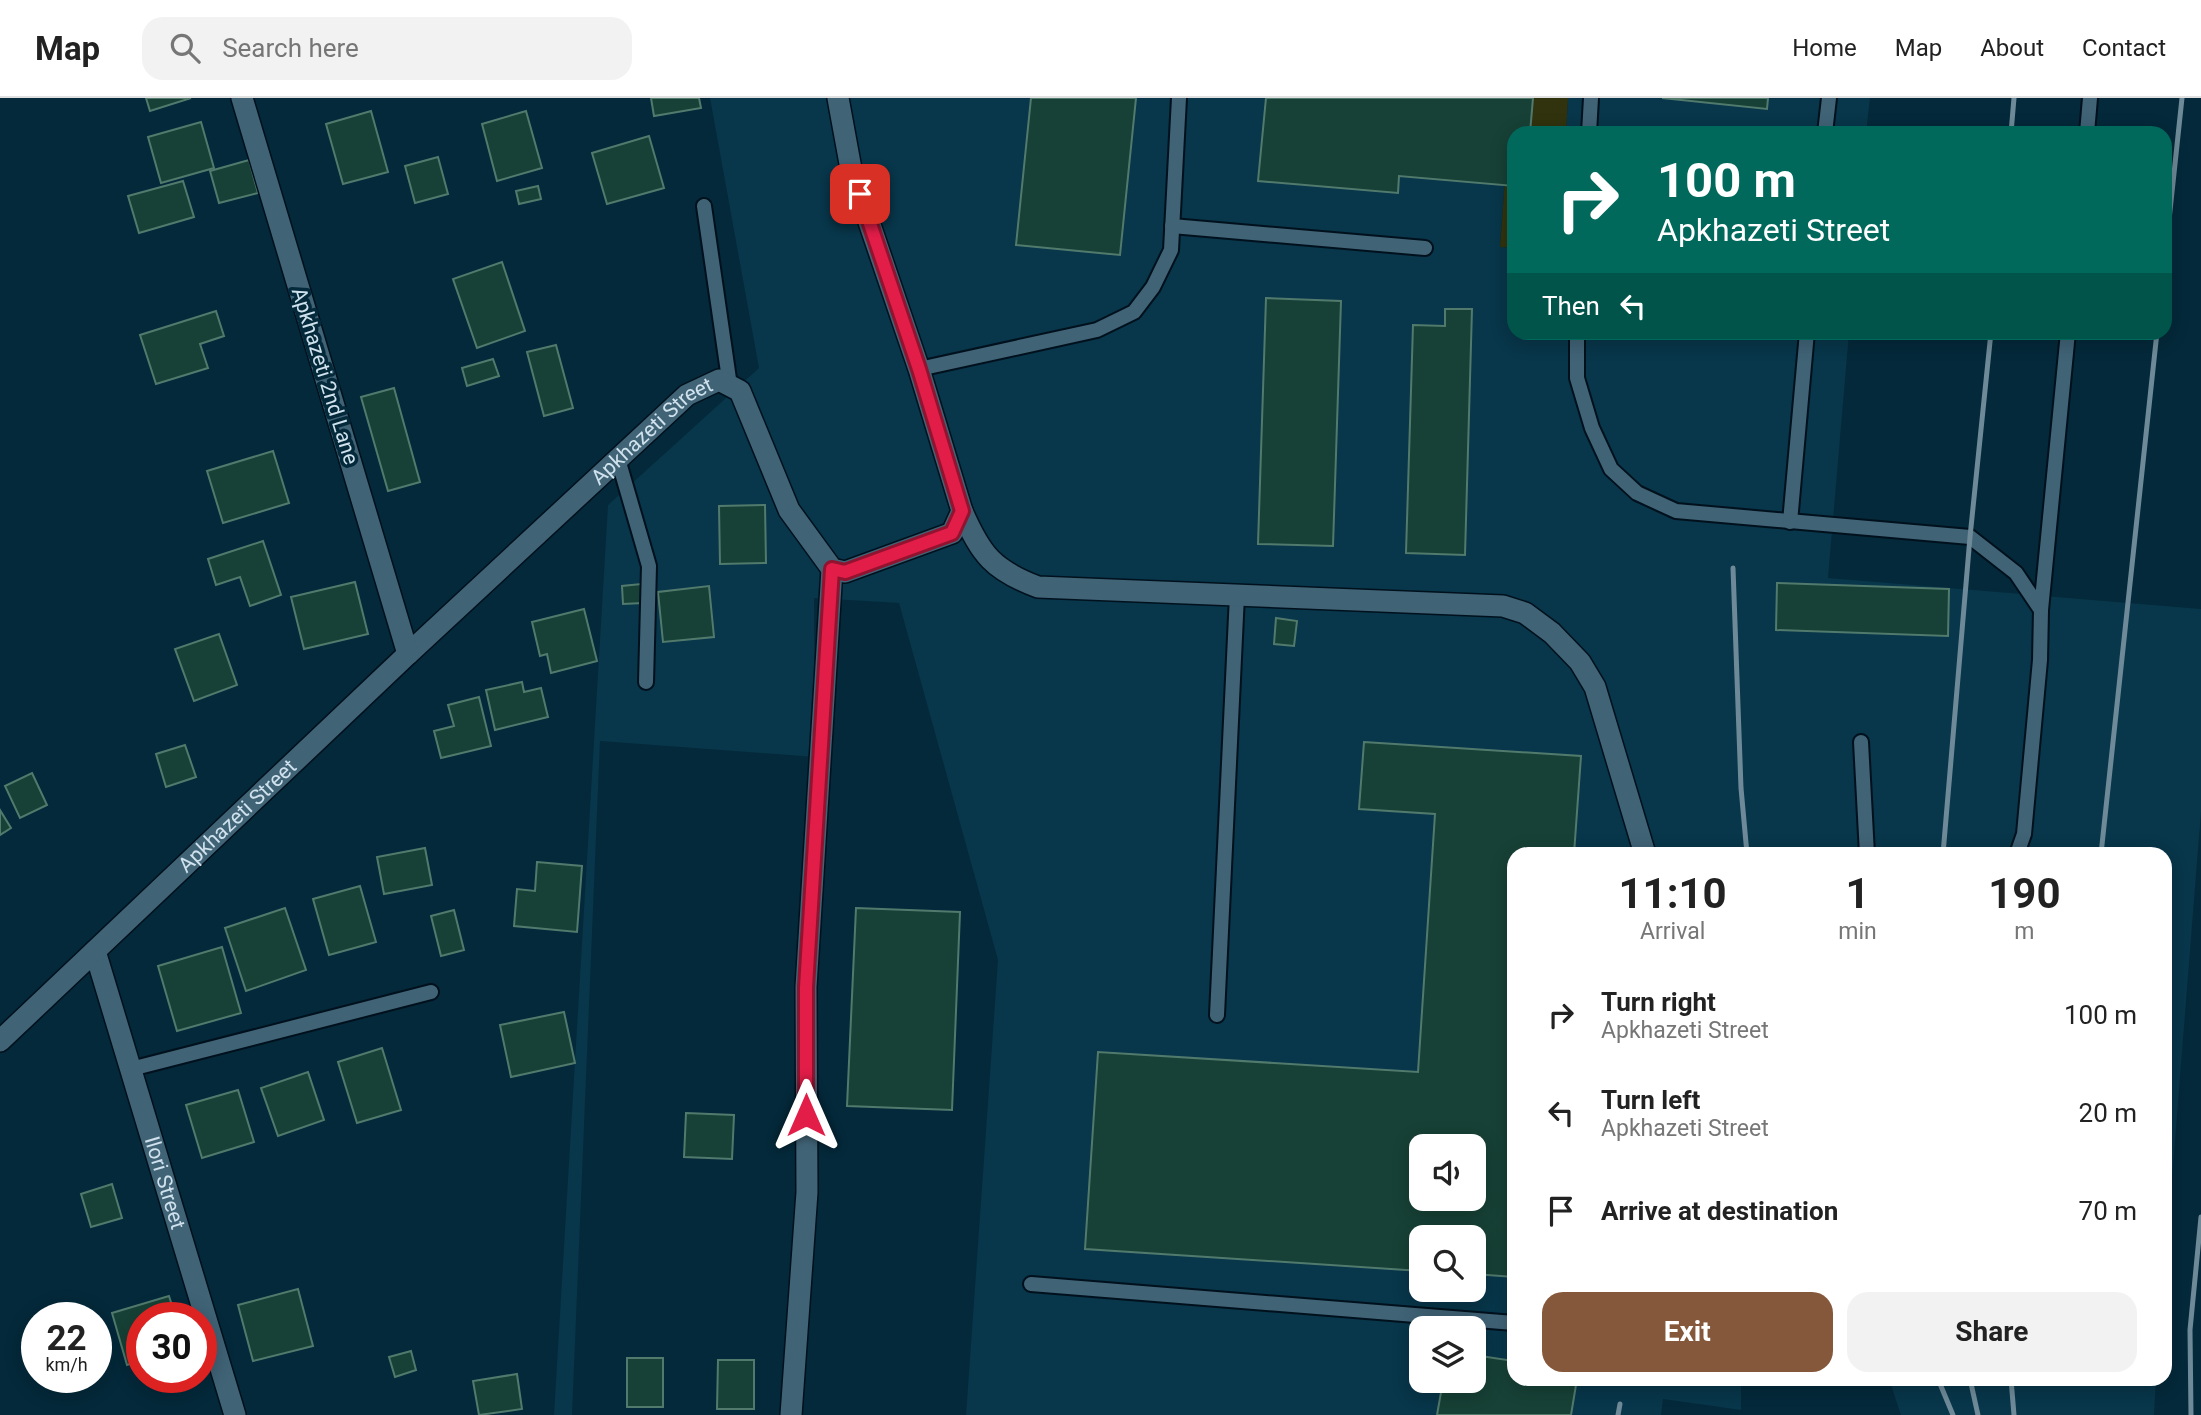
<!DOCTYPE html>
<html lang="en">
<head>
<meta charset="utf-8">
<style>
	body { margin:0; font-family:Roboto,sans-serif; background:#f2f2f2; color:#222; height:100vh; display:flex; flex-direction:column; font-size:26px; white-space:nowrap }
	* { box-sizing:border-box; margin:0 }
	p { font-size:23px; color:#767676 }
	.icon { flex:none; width:38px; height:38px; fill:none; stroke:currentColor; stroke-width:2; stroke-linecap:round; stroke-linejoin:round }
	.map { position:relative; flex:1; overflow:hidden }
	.drawer { position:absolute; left:1507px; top:749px; width:665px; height:539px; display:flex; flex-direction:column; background:#fff; border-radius:21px; box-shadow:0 4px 18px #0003 }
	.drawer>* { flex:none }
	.banner { position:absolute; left:1507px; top:28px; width:665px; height:214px; border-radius:21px; box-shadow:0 4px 18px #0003; background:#00695c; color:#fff; overflow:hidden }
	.fabs { position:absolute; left:1409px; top:1036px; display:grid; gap:14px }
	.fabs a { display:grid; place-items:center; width:77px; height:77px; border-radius:14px; background:#fff; box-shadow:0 4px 18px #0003; font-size:35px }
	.speed { position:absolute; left:21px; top:1204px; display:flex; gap:14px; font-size:35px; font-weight:700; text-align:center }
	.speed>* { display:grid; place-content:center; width:91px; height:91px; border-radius:50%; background:#fff; box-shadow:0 4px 18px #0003; line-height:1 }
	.speed small { font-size:18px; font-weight:400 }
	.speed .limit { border:10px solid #d22; background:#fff; color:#111 }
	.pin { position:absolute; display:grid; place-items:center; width:60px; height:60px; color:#fff; margin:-30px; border-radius:14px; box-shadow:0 4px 10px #0006 }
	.me { position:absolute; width:77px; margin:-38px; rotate:0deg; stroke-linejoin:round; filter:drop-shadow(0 0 5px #0008) }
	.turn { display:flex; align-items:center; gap:24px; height:147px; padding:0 35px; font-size:32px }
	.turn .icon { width:91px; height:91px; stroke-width:2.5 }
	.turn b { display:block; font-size:49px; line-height:60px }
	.then { display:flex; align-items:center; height:66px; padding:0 35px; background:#0003; gap:14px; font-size:26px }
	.eta { display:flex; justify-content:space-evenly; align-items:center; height:119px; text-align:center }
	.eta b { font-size:42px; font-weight:700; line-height:49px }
	.primary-button { display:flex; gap:14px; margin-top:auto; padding:14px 35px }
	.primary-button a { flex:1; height:80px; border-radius:21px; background:#85583b; color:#fff; font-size:28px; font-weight:700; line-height:80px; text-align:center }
	.primary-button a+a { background:#f2f2f2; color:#222 }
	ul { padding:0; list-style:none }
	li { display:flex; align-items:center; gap:21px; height:98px; padding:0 35px }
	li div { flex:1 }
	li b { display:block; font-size:26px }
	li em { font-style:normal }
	header { display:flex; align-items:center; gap:42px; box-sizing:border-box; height:98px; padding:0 35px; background:#fff; border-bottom:2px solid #e0e0e0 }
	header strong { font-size:33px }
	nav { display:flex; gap:38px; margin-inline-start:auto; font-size:24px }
	.search { width:490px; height:63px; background:#f2f2f2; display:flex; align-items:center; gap:18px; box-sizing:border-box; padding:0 24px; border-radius:21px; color:#767676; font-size:26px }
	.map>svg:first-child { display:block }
	.built { fill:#08364a; fill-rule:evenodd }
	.green { fill:#31330e }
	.building { fill:#174136; stroke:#517a6d; stroke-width:2; fill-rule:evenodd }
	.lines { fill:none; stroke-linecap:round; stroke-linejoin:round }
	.service-casing { stroke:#00111d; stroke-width:18 }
	.minor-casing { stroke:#00111d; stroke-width:24 }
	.tertiary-casing { stroke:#00111d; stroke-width:24 }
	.service { stroke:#406376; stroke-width:14 }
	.minor { stroke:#406376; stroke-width:21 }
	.tertiary { stroke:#406376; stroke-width:21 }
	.rail { stroke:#6e8a98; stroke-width:5 }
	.route-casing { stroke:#92132f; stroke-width:18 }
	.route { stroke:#e11d48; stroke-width:12 }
	.labels { text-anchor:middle; stroke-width:7; stroke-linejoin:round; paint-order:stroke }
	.street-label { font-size:21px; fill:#cfe2ed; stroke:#04293a }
</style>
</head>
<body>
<header>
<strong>Map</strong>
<div class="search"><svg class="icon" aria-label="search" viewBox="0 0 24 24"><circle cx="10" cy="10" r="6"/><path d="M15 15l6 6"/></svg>Search here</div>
<nav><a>Home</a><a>Map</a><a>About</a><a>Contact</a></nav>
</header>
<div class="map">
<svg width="2201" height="1317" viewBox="0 0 2201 1317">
	<rect width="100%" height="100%" fill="#04293a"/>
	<g class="built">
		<path d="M710,0H1511L1500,149L1514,150V234L1849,235L1828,480L2201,511V714L2165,1169V756H1514V1281H1741V1312L1663,1301L1661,1317H966L998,862L899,505L814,500L815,659L600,643L572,1317H554L608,407L759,270ZM1421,1048H1474V1101H1421ZM1421,1139H1474V1192H1421ZM1421,1230H1474V1283H1421Z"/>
		<path d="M1568,0H1870L1866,35H1566Z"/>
		<path d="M1889,1281H2156L2154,1317H1901Z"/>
	</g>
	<path class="green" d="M1511,0H1568L1566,35H1514V150L1500,149Z"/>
	<g class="building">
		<path d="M146,0H191L150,13Z"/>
		<path d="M651,0H699L701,10L654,18Z"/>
		<path d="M1031,0H1136L1120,157L1016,147Z"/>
		<path d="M1266,0H1533L1530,35H1514V88L1399,78L1398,95L1258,83Z"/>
		<path d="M1662,0H1768L1767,11Z"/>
		<path d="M371,13L388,74L343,86L326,26Z"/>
		<path d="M526,13L542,70L497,83L482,26Z"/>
		<path d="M201,24L214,70L161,85L148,39Z"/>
		<path d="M649,38L664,90L607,106L592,55Z"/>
		<path d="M438,59L448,96L415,105L405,68Z"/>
		<path d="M249,62L258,95L219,105L210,73Z"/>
		<path d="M183,83L194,119L139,135L128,98Z"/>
		<path d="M538,88L541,101L519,106L516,93Z"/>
		<path d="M502,164L525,233L477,250L453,181Z"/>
		<path d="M1266,200L1341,203L1333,448L1258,446Z"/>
		<path d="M1445,211H1472L1465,457L1406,455L1413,227L1445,228Z"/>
		<path d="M216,213L224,238L200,246L208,270L156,286L140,237Z"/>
		<path d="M556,247L573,310L544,318L527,254Z"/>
		<path d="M493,261L499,278L467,288L462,270Z"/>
		<path d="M394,290L420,384L388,393L361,299Z"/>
		<path d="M273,353L289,405L223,425L207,373Z"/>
		<path d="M765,407L766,465L720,466L719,408Z"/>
		<path d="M263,443L281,497L250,508L240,479L216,487L208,461Z"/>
		<path d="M355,484L368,536L304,551L291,499Z"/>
		<path d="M1777,485L1949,491L1948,538L1776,532Z"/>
		<path d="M641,486L643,505L623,506L622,488Z"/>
		<path d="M709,488L714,539L663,544L658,494Z"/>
		<path d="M584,511L597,563L551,575L547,556L540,558L532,524Z"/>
		<path d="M1276,520L1297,523L1294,548L1274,546Z"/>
		<path d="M219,536L237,587L194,603L175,551Z"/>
		<path d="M522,584L524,594L541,590L548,619L495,632L486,592Z"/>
		<path d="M479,599L491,648L441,660L434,633L454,628L448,607Z"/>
		<path d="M1364,644L1581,658L1574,756H1514V1179L1474,1176V1139H1421V1173L1085,1151L1098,954L1418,974L1435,716L1359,711ZM1421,1048H1474V1101H1421Z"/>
		<path d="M185,647L196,679L166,689L156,656Z"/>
		<path d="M32,675L47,707L20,720L5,688Z"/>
		<path d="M0,712L11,730L0,737Z"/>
		<path d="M425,750L432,787L384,796L377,759Z"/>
		<path d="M537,764L582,768L577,834L514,828L517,791L535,793Z"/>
		<path d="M360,788L376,844L329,857L313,801Z"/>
		<path d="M285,810L306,872L246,893L225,830Z"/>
		<path d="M856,810L960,814L952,1012L847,1008Z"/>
		<path d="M454,812L464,852L441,858L431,818Z"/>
		<path d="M222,849L241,915L177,933L158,868Z"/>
		<path d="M564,914L575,965L511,979L500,927Z"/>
		<path d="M382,950L401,1012L357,1025L338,964Z"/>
		<path d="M308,974L324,1022L278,1038L261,990Z"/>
		<path d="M238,992L254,1044L202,1060L186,1007Z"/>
		<path d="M686,1015L734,1017L732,1061L684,1059Z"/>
		<path d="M112,1086L122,1120L91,1129L81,1096Z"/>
		<path d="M298,1191L313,1248L253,1263L238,1207Z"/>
		<path d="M169,1198L176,1220H142V1262L127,1267L112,1215Z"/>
		<path d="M411,1253L416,1272L395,1279L389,1259Z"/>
		<path d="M1474,1257L1514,1263V1281H1577L1571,1317H1437L1443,1283H1474Z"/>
		<rect x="627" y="1260" width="36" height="49"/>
		<path d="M718,1262H754V1311H717Z"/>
		<path d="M517,1276L522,1311L479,1317L473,1283Z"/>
	</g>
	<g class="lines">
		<defs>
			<g id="service">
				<path d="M1589,35L1591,0"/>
				<path d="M1825,35L1829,0"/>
				<path d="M2087,35L2090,0"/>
				<path d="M704,108L730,288"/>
				<path d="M1172,128L1425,150"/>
				<path d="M1577,234V280L1592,330L1611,371L1637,395L1676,413L1970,439L2016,475L2041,512L2040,562L2024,736L2017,756"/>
				<path d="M919,271L1097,232L1134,214L1153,189L1171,152L1179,0"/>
				<path d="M618,361L649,468L646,584"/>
				<path d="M1790,424L1807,234"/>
				<path d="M2041,512L2068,234"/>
				<path d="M1861,644L1867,756"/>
				<path d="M1217,917L1237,497"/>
				<path d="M131,971L431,894"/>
				<path d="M1031,1186L1514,1225"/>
			</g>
			<g id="minor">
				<path d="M962,413C981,457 993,472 1038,489L1503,508L1525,515L1552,535L1580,564L1595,589L1645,756"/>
				<path id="s1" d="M408,556L687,297L719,282L740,293L789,412L832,471L845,474L952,435L962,413L919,271L851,71L838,0"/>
				<path id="s2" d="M95,853L235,1317"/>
				<path d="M791,1317L807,1094L806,889L832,471"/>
			</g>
			<g id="tertiary">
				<path id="s3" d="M0,943L408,556L242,0"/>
			</g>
		</defs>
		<use href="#service" class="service-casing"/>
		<use href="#minor" class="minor-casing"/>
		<use href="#tertiary" class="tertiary-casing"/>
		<use href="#service" class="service"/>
		<use href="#minor" class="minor"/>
		<use href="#tertiary" class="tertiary"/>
		<g class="rail">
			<path d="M2011,35L2014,0"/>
			<path d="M2165,160L2182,0"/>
			<path d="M1733,470L1741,690L1747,756"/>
			<path d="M1943,756L1970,439L1991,234"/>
			<path d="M2101,756L2157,234"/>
			<path d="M1938,1281L1953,1317"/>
			<path d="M1970,1281L1978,1317"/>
			<path d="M2011,1281L2014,1317"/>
			<path d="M1618,1317L1620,1306"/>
			<path d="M2191,1317L2190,1232L2201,1119"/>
		</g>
	</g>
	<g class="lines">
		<defs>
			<path id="route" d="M806,1017V889L832,471L845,474L952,435L962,413L919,271L860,96"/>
		</defs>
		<use href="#route" class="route-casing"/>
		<use href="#route" class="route"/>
	</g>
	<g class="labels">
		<g class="street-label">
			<text transform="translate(325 278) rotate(73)" y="7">Apkhazeti 2nd Lane</text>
			<text dy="7" stroke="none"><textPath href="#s1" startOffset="331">Apkhazeti Street</textPath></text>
			<text dy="7" stroke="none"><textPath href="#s3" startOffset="327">Apkhazeti Street</textPath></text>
			<text dy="7" stroke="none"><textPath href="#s2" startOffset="242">Ilori Street</textPath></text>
		</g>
	</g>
</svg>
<div class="fabs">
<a><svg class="icon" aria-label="sound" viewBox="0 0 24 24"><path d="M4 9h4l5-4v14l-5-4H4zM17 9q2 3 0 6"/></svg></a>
<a><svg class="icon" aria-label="search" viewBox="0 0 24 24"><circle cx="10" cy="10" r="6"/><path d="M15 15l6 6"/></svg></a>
<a><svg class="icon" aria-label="layers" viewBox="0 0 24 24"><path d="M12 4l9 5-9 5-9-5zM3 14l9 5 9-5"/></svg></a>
</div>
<div class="speed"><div>22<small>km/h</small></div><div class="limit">30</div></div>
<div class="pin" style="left:860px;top:96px;background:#d93025"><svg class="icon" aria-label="arrive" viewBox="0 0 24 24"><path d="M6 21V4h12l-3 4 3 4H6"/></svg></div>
<svg class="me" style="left:806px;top:1017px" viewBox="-20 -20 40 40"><path d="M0-17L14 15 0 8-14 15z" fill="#e11d48" stroke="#fff" stroke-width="4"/></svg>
<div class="banner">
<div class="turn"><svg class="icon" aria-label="right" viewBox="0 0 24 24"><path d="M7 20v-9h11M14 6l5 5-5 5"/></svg><div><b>100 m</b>Apkhazeti Street</div></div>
<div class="then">Then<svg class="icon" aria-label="left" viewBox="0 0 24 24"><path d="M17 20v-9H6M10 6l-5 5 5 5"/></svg></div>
</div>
<section class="drawer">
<div class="eta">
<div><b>11:10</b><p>Arrival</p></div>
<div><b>1</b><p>min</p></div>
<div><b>190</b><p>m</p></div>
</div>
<ul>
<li><svg class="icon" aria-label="right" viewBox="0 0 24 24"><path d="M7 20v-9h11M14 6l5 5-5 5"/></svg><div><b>Turn right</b><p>Apkhazeti Street</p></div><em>100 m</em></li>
<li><svg class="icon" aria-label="left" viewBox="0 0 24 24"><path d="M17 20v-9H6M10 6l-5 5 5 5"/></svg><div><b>Turn left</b><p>Apkhazeti Street</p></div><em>20 m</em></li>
<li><svg class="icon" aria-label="arrive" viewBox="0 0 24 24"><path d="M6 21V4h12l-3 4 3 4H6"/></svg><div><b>Arrive at destination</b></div><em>70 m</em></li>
</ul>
<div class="primary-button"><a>Exit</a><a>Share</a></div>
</section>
</div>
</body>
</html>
